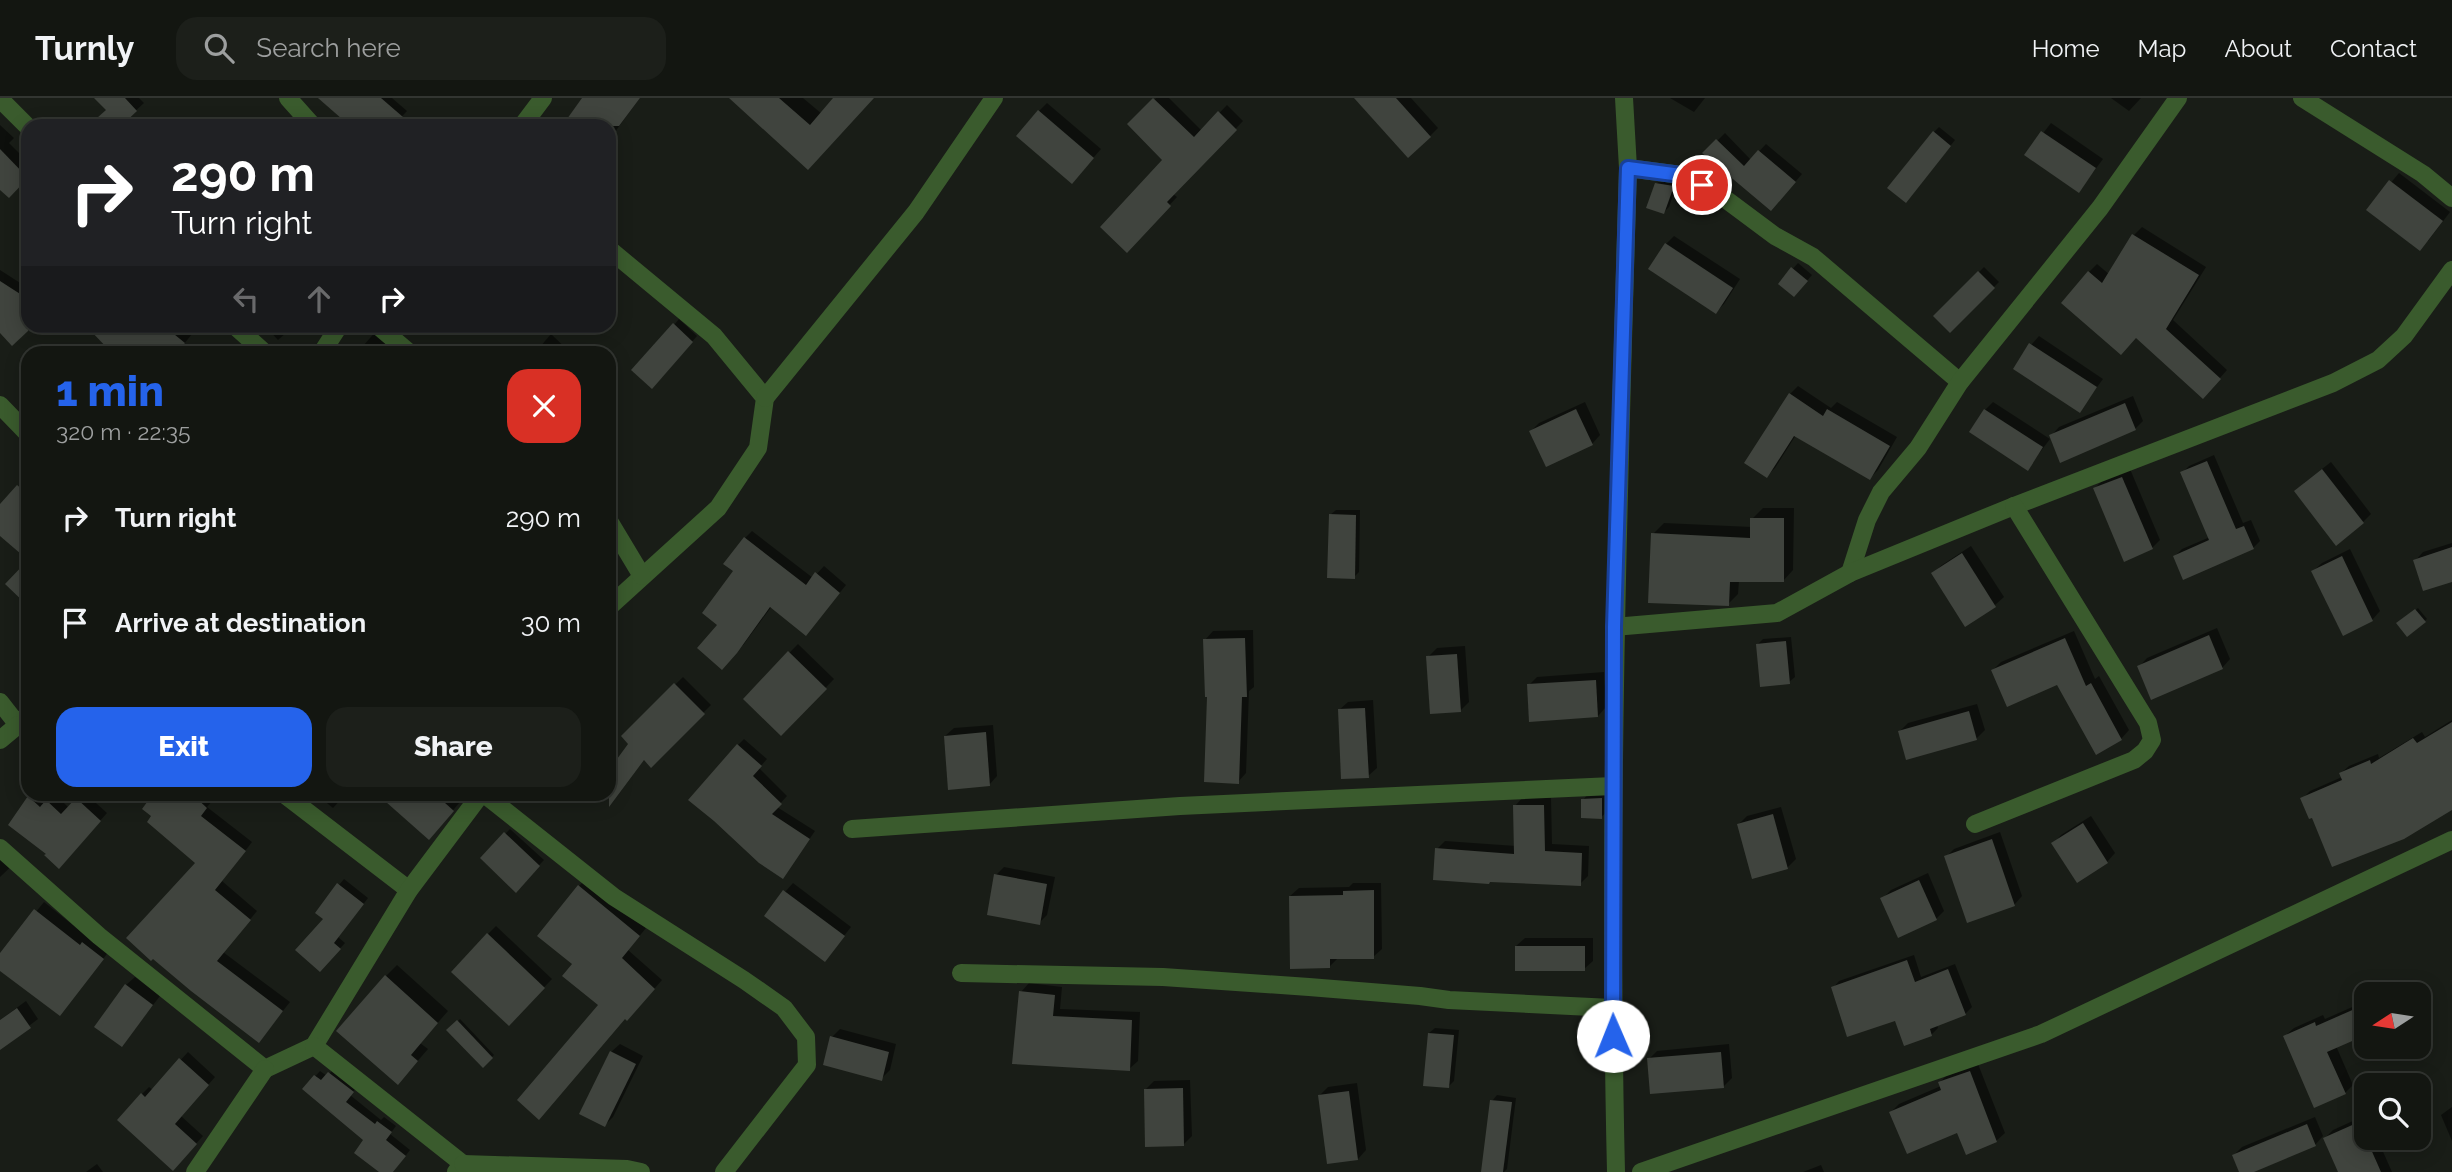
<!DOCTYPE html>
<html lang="en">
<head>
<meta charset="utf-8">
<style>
	body { margin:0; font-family:Raleway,sans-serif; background:#1c1f1a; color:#f1f3f6; height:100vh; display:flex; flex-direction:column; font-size:26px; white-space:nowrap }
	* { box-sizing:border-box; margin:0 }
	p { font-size:23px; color:#9d9f9f }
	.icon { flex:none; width:38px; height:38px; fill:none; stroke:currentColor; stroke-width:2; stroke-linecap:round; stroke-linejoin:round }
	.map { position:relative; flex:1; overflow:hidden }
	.details { position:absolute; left:21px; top:248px; width:595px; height:455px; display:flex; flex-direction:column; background:#131611; border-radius:21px; box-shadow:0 4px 18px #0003,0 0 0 2px #323531 }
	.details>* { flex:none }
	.hud { position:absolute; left:21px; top:21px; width:595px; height:214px; border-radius:21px; box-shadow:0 4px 18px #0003,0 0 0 2px #323531; background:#202124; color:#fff; overflow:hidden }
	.needle { width:46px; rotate:258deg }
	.controls { position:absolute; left:2354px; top:884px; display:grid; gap:14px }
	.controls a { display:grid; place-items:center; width:77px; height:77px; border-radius:14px; background:#131611; box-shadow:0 4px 18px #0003,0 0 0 2px #323531; font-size:35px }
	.pin { position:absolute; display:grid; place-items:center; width:60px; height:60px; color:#fff; margin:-30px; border:4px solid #fff; border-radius:50%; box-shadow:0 2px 7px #0007 }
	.me { position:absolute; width:77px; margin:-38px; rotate:359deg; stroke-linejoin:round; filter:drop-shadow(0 0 5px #0008) }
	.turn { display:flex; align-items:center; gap:24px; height:147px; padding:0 35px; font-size:32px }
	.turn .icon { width:91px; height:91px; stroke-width:2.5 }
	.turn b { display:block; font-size:49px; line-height:60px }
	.lanes { display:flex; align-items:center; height:66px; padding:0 35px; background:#0003; justify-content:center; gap:35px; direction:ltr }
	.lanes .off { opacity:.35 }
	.round { display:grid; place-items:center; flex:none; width:74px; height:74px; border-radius:21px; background:#1c1f1a }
	.summary { display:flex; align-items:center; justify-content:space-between; height:119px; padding:0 35px }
	h1 { font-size:42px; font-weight:800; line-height:52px; color:#2563eb }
	.cta { display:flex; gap:14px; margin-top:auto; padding:14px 35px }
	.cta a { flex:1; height:80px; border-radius:21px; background:#2563eb; color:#fff; font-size:28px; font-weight:800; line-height:80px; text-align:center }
	.cta a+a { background:#1c1f1a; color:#f1f3f6 }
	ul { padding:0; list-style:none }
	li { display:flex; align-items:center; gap:21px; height:105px; padding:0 35px }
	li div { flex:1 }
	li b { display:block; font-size:26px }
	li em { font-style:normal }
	header { display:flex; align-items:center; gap:42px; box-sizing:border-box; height:98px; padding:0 35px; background:#131611; border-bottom:2px solid #323531 }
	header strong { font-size:33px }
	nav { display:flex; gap:38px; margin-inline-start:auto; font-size:24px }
	.search { width:490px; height:63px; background:#1c1f1a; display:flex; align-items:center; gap:18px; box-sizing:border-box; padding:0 24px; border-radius:21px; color:#9d9f9f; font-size:26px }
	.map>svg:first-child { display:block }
	.shadow { fill:#0007 }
	.building { fill:#40443e }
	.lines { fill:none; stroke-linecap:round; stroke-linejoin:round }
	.street { stroke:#3a5b2d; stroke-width:18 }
	.route-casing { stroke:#184099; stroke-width:18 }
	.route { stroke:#2563eb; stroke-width:12 }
</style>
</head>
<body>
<header>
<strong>Turnly</strong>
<div class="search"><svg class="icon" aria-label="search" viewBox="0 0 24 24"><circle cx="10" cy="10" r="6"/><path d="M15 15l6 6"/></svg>Search here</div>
<nav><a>Home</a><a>Map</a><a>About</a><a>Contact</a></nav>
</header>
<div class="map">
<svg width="2452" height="1074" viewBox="0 0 2452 1074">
	<rect width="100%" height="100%" fill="#191d17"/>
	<g class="shadow">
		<path d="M97,0H139L144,5L119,28H90L108,11Z"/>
		<path d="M324,0H392L407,13L393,28H352Z"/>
		<path d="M585,0H640L609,42V28H564Z"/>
		<path d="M732,0H803L822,16L835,0H873L819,59Z"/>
		<path d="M1156,0H1169L1202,33L1227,7L1243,23L1173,96L1177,99L1127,152L1165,62L1130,26Z"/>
		<path d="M1368,0H1411L1438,30L1430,38Z"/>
		<path d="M1670,0H1705L1694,14Z"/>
		<path d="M2111,0H2141L2129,13Z"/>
		<path d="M1047,5L1101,51L1080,75L1039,13Z"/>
		<path d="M266,21L273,28H258Z"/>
		<path d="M2051,25L2103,61L2079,93L2027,56Z"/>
		<path d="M0,27L14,40L9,45L28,64V79L9,98L0,89Z"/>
		<path d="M1939,29L1955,42L1911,97L1934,34Z"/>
		<path d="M1725,35L1751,62L1766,46L1802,76L1778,104L1705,55Z"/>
		<path d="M2399,75L2450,114L2428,143L2368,112Z"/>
		<path d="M1662,81L1678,83L1669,109L1664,114L1656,86Z"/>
		<path d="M2142,129L2206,169L2173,222L2227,272L2211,290L2136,238L2089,174L2097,166L2110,177L2134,137Z"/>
		<path d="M1674,138L1740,181L1724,206L1716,214L1666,146Z"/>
		<path d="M1798,165L1812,177L1799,192L1780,185Z"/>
		<path d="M1984,169L1999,184L1950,233L1936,218Z"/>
		<path d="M0,172L28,190V228H32L12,246L0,233Z"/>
		<path d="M679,221L697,238L657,284L674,227Z"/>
		<path d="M86,228H181L192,236L176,256H115Z"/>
		<path d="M265,228H294L278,242Z"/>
		<path d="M377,232L402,256H356Z"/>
		<path d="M551,236L572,256H534Z"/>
		<path d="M2039,238L2103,281L2080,312L2031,247Z"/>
		<path d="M1798,288L1831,310L1837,304L1897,339L1878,372L1870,380L1796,337L1775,370L1767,378L1790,296Z"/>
		<path d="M2133,298L2143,323L2135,331L2051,338L2059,329Z"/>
		<path d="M1585,304L1600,337L1592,346L1531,333L1539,325Z"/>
		<path d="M1993,304L2050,341L2028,370L1985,312Z"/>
		<path d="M2214,357L2243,425L2251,422L2260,443L2253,450L2175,458L2182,451L2210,439L2183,374L2189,368Z"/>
		<path d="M2331,364L2371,416L2363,424L2304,385Z"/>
		<path d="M2130,371L2160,442L2152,450L2095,390L2103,382Z"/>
		<path d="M27,380L28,381V460L0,435V409Z"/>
		<path d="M1763,410H1794L1793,472L1783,483H1739L1738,496L1728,506L1653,436L1664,425L1752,429V421Z"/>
		<path d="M1336,412H1360L1359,474L1354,479L1330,417Z"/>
		<path d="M752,433L813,480L824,468L846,487L812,529L772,508L744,546L722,569L720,527L745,440Z"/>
		<path d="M2452,445V482L2415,463L2423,454Z"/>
		<path d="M1971,448L2004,499L1995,507L1966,526L1933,475L1942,467Z"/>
		<path d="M2350,451L2380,513L2372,522L2313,473L2322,465Z"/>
		<path d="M2418,510L2427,521L2407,536L2399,526Z"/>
		<path d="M2217,530L2230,561L2222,570L2139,569L2147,560Z"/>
		<path d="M1253,532L1254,589L1249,593L1246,675L1238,684L1209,598L1205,542L1213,533Z"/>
		<path d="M2074,533L2095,581L2099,578L2129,632L2121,641L2057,585L1993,572L2001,564Z"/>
		<path d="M1791,539L1795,579L1789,584L1758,546L1763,541Z"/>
		<path d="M798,546L834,581L781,636L745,600Z"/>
		<path d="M1465,548L1469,604L1461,612L1428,559L1437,550Z"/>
		<path d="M1604,574L1606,609L1598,618L1529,587L1537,579Z"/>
		<path d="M683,579L711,607L651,667L645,661L609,690V675L631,646L623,638Z"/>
		<path d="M1373,602L1377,670L1368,678L1339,612L1348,604Z"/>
		<path d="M1977,606L1985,632L1976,641L1900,633L1908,625Z"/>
		<path d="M2452,622V711L2312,718L2302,701L2310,693L2342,679L2341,675L2349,668L2378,656L2379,660L2422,634L2425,639Z"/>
		<path d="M993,627L997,678L989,687L945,638L954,630Z"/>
		<path d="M744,641L767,661L759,670L787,698L777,709L815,733L783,779L738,647Z"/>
		<path d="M1607,695V714L1601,719L1583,702L1588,696Z"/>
		<path d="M32,696H41L48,703L55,696L69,710L82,696H86L107,715L66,761L29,699Z"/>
		<path d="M156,696H209L214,701L207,709L252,744L222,783L257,813L223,854L290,904L259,943L192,892L198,764L153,718Z"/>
		<path d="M346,696L333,710L322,701L325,696Z"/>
		<path d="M379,696H452L460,704L437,731Z"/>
		<path d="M1522,700H1551L1552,746L1589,748L1588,778L1580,786L1437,751L1445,743L1516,748L1515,708Z"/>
		<path d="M1781,709L1796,761L1788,769L1753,779L1739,726L1747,718Z"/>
		<path d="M2091,718L2115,755L2107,764L2077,783L2053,746L2061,737Z"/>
		<path d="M510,731L544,762L516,792L482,760Z"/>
		<path d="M2000,734L2022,798L2014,807L1946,759L1954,751Z"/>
		<path d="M0,750L16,764L0,779Z"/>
		<path d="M1004,769L1055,779L1047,817L1039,825L996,777Z"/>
		<path d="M1928,775L1944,813L1936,821L1883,800L1891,792Z"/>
		<path d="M587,780L646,830L628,852L662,882L635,913L600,907L575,866L579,788Z"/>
		<path d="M344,781L368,800L338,839L345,845L320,872L325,820L339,787Z"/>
		<path d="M793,785L851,829L825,862L785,794Z"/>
		<path d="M1353,785H1381L1382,851L1373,859H1339L1329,869L1290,798L1299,790L1349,789Z"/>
		<path d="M44,804L89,840L110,852L60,916L0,871V858Z"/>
		<path d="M496,828L552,881L509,926L488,836Z"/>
		<path d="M1525,840H1593V863L1584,871L1516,848Z"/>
		<path d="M1914,857L1921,879L1955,866L1972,909L1965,916L1937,927L1938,930L1932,936L1905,945L1897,920L1833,890L1839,883Z"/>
		<path d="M397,867L448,913L420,945L428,951L408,974L386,878Z"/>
		<path d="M135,879L160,898L122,947L126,887Z"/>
		<path d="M2411,884L2416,896H2382Z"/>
		<path d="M1029,885L1062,889L1060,911L1140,914L1138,963L1129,971L1014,965L1021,894Z"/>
		<path d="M26,903L38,921L0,950V922Z"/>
		<path d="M2366,903V935L2336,948L2353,987L2345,995L2285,938L2294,930L2323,917L2325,921Z"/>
		<path d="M460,921L494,957L483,968L449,932Z"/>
		<path d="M1435,930L1459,932L1454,983L1449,988L1429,935Z"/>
		<path d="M840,931L896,946L890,972L881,981L832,939Z"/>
		<path d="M620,946L643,958L613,1019L605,1027L611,954Z"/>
		<path d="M1729,946L1732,980L1724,988L1649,961L1657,953Z"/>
		<path d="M188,954L215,979L181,1018L203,1038L180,1063L142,996L149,989L153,992Z"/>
		<path d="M1978,966L2005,1035L1996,1043L1891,1014L1899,1006L1941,988L1940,984L1948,976Z"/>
		<path d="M335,970L358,988L350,997L381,1022L384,1019L396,1028L390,1036L410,1052L393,1074H382L366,1041L304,991L320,973L327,978Z"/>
		<path d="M1190,982L1192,1038L1184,1046L1146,991L1154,983Z"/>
		<path d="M1357,985L1366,1052L1358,1061L1320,997L1328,989Z"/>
		<path d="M1497,997L1516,1000L1507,1071L1504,1074H1483L1492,1003Z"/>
		<path d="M2452,1009V1043L2441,1017Z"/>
		<path d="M2366,1017V1040H2377L2392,1074H2340L2325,1040L2333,1032Z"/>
		<path d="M2315,1019L2323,1038L2315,1047L2250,1074H2241L2234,1057L2242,1049Z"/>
		<path d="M97,1066L103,1074H86Z"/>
		<path d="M1821,1067L1824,1074H1803Z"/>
	</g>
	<g class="building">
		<path d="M94,0H125L137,13L121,28H88L106,12Z"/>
		<path d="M318,0H381L403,19L395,28H350Z"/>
		<path d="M582,0H640L619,28H562Z"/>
		<path d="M729,0H779L810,27L833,0H874L808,72Z"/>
		<path d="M1153,0L1194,39L1218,13L1237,32L1167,104L1171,108L1127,155L1100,129L1162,62L1127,26Z"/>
		<path d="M1354,0H1396L1431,39L1408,60Z"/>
		<path d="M1038,12L1094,60L1072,86L1016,38Z"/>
		<path d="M1933,33L1951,48L1906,105L1887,90Z"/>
		<path d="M2041,33L2096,70L2079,95L2024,57Z"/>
		<path d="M1716,41L1744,68L1758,52L1796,84L1771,113L1702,55Z"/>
		<path d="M0,51L28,80L9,100L0,92Z"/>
		<path d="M2389,82L2443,123L2420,153L2366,112Z"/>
		<path d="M1655,85L1674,88L1664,116L1646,110Z"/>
		<path d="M2132,136L2199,177L2166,231L2221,281L2203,301L2136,240L2121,257L2061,205L2088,173L2102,185Z"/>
		<path d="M1665,145L1733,190L1716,216L1648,171Z"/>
		<path d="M1791,169L1808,183L1794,199L1778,186Z"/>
		<path d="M1978,173L1995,190L1950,235L1933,218Z"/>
		<path d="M0,183L28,201V233L12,248L0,235Z"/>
		<path d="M673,225L693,244L652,291L631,272Z"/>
		<path d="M86,228H164L185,245L177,256H113Z"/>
		<path d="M2029,245L2097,289L2080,315L2013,271Z"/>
		<path d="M1789,295L1823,318L1827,311L1890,348L1870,382L1794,338L1767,380L1744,365Z"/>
		<path d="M2125,305L2136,332L2060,365L2049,337Z"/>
		<path d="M1576,311L1593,347L1546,369L1529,333Z"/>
		<path d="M1984,311L2043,349L2028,373L1969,334Z"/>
		<path d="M2207,363L2236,431L2244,428L2254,451L2183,482L2173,458L2209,442L2180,374Z"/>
		<path d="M2322,371L2364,425L2336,448L2294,393Z"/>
		<path d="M2122,379L2153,451L2124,464L2093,390Z"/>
		<path d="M17,387L28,396V508L5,486L28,462L0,438V406Z"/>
		<path d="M1329,416L1356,417L1355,481L1327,480Z"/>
		<path d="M1750,420H1784V484H1730L1729,508L1648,505L1651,435L1750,440Z"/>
		<path d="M744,439L806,487L815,474L840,495L806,538L770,509L737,555L722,572L697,550L717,527L702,515L733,473L723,466Z"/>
		<path d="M2452,449V484L2423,493L2413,462Z"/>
		<path d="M1962,455L1996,509L1965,529L1931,475Z"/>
		<path d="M2342,458L2373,523L2343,538L2311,473Z"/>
		<path d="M2415,511L2426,524L2407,539L2396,525Z"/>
		<path d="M2209,537L2223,571L2151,602L2137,568Z"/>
		<path d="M1245,540L1247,599H1242L1239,686L1204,684L1207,599H1205L1203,541Z"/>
		<path d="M2065,540L2086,588L2091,585L2122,642L2096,657L2057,587L2007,609L1991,572Z"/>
		<path d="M1786,543L1790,586L1760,589L1756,546Z"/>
		<path d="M788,553L827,591L781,638L743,601Z"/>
		<path d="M1457,556L1461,614L1430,616L1426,558Z"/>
		<path d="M1596,582L1598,619L1529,624L1527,586Z"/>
		<path d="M674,585L705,616L651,670L644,662L609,709V672L628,646L621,638Z"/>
		<path d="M1365,610L1369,680L1341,681L1338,611Z"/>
		<path d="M1969,613L1977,642L1906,662L1898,633Z"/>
		<path d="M2452,624V712L2404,741L2332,769L2312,720L2309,721L2300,700L2342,682L2339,675L2370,662L2371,666L2413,640L2417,645Z"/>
		<path d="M986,634L990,688L948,692L944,638Z"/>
		<path d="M737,646L762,668L753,678L782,706L772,716L810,741L783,781L759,765L714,723L688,702Z"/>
		<path d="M153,696H192L207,710L201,718L246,753L215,792L251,822L217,863L283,913L259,945L191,893L153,861L151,863L126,840L195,765L147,724L151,718L142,711Z"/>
		<path d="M377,696H435L454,713L429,742Z"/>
		<path d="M28,698L40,709L46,702L61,716L76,700L101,723L59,771L44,757L46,756L8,727Z"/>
		<path d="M1602,700V721L1581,720V701Z"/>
		<path d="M1513,707H1544L1545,753L1582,755L1581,788L1490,784L1489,786L1433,782L1435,750L1514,756Z"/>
		<path d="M1773,716L1788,771L1752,781L1737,726Z"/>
		<path d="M2083,725L2108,765L2077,785L2051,745Z"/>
		<path d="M504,734L540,768L516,795L480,760Z"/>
		<path d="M1992,741L2015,808L1967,825L1944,758Z"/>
		<path d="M994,776L1047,786L1040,827L987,817Z"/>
		<path d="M1919,782L1937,822L1898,840L1880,800Z"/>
		<path d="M337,785L364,806L334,845L341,851L320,874L295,852L323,821L315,815Z"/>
		<path d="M578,787L640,838L622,860L655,891L627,923L625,921L539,1022L517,1002L598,907L562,878L572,866L537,838Z"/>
		<path d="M783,792L845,838L825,864L764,818Z"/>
		<path d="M1374,792V861H1330V870L1290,871L1289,798L1343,797V793Z"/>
		<path d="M34,811L80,847L82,844L104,861L60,918L0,873V855Z"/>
		<path d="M487,835L545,890L509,928L451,874Z"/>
		<rect x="1515" y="848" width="70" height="25"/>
		<path d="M1907,862L1915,884L1948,871L1966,917L1930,931L1932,938L1904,948L1895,923L1847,939L1831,889Z"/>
		<path d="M385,877L438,925L411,957L418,963L398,987L336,933Z"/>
		<path d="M125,886L153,907L122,949L94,929Z"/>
		<path d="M1019,893L1055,897L1053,918L1132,922L1130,973L1012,966Z"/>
		<path d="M2366,906V937L2327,954L2346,996L2314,1010L2283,938L2315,924L2316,928Z"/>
		<path d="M17,910L31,930L0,952V922Z"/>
		<path d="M457,922L493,960L483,970L446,932Z"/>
		<path d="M1428,935L1454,937L1449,990L1423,988Z"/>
		<path d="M830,938L889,954L882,983L823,967Z"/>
		<path d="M610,953L636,966L605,1029L579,1016Z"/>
		<path d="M1721,954L1724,990L1650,996L1647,960Z"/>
		<path d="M179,960L209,987L175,1026L197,1046L173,1073L117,1022L141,995L145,999Z"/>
		<path d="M1970,973L1997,1044L1966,1057L1957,1035L1907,1056L1889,1014L1941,992L1938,984Z"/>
		<path d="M328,974L354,994L346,1004L375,1026L377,1023L392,1034L386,1042L406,1058L393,1074H379L354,1055L363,1042L302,991L314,977L321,982Z"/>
		<path d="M1183,990L1184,1048L1145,1049L1144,991Z"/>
		<path d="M1349,993L1358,1062L1327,1066L1318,997Z"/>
		<path d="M1490,1002L1512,1004L1503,1074H1481Z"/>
		<path d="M2359,1024L2381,1074H2338L2323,1040Z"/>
		<path d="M2307,1026L2316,1048L2254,1074H2239L2232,1057Z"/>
	</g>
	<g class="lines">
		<g class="street">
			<path d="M288,0L313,28"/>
			<path d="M2302,0L2423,76L2452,100"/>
			<path d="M0,1L28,29"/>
			<path d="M522,28L543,0"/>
			<path d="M1628,70L1681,77L1724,100L1775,138L1813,159L1960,284"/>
			<path d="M609,151L714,238L765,300L758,350L718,410L609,509"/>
			<path d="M235,228L266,256"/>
			<path d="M378,228L411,256"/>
			<path d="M321,256L339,228"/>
			<path d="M765,300L916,114L994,0"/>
			<path d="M0,307L28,336"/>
			<path d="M609,423L642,478"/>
			<path d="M1850,475L1867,422L1881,394L1918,350L1960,284L2100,110L2178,0"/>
			<path d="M1614,529L1777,515L1850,475L2014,408L2333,285L2378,262L2404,238L2452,172"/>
			<path d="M0,604L18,627L28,616"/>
			<path d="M0,642L18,627"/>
			<path d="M284,696L409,792"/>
			<path d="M484,696L614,799L744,882L784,910L806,939L807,967L724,1074"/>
			<path d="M1975,726L2134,662L2145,653L2152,642L2148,625L2014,408"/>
			<path d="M852,731L1180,708L1613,688"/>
			<path d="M0,750L99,838L265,971L314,948L409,792L481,696"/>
			<path d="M961,875L1163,879L1309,889L1420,898L1449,902L1612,910"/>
			<path d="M314,948L463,1066L456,1074"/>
			<path d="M463,1066L627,1071L641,1074"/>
			<path d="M195,1074L265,971"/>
			<path d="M1616,1074C1608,739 1618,404 1628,70L1624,0"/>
			<path d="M1641,1074L2041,936L2452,742"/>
		</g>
	</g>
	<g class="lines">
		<defs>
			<path id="route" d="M1613,938L1614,529L1628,70L1681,77L1702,87"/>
		</defs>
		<use href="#route" class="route-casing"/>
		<use href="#route" class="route"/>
	</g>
</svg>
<div class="controls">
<a><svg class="needle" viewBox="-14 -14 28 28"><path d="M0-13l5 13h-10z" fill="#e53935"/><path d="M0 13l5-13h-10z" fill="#9d9f9f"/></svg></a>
<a><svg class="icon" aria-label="search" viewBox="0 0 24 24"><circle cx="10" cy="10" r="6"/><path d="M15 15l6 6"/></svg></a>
</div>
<div class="pin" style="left:1702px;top:87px;background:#d93025"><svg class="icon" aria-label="arrive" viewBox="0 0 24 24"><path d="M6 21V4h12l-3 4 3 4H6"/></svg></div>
<svg class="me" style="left:1613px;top:938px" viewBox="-20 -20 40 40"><circle r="19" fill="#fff"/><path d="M0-13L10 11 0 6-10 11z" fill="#2563eb"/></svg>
<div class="hud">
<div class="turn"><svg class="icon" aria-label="right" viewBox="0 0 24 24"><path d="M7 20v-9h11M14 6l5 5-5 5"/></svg><div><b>290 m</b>Turn right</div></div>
<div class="lanes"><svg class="icon off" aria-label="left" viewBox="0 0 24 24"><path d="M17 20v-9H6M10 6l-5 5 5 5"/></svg><svg class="icon off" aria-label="ahead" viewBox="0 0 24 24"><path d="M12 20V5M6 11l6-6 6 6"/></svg><svg class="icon" aria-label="right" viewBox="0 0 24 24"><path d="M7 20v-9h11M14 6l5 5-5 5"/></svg></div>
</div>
<section class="details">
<div class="summary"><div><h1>1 min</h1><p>320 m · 22:35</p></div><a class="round" style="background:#d93025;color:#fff"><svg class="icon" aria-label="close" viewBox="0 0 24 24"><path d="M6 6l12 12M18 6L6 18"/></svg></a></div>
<ul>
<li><svg class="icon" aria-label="right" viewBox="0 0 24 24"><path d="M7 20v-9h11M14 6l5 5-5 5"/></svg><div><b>Turn right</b></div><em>290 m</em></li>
<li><svg class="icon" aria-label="arrive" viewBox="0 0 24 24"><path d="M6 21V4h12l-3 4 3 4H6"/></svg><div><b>Arrive at destination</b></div><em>30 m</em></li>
</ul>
<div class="cta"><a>Exit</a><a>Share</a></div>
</section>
</div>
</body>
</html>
